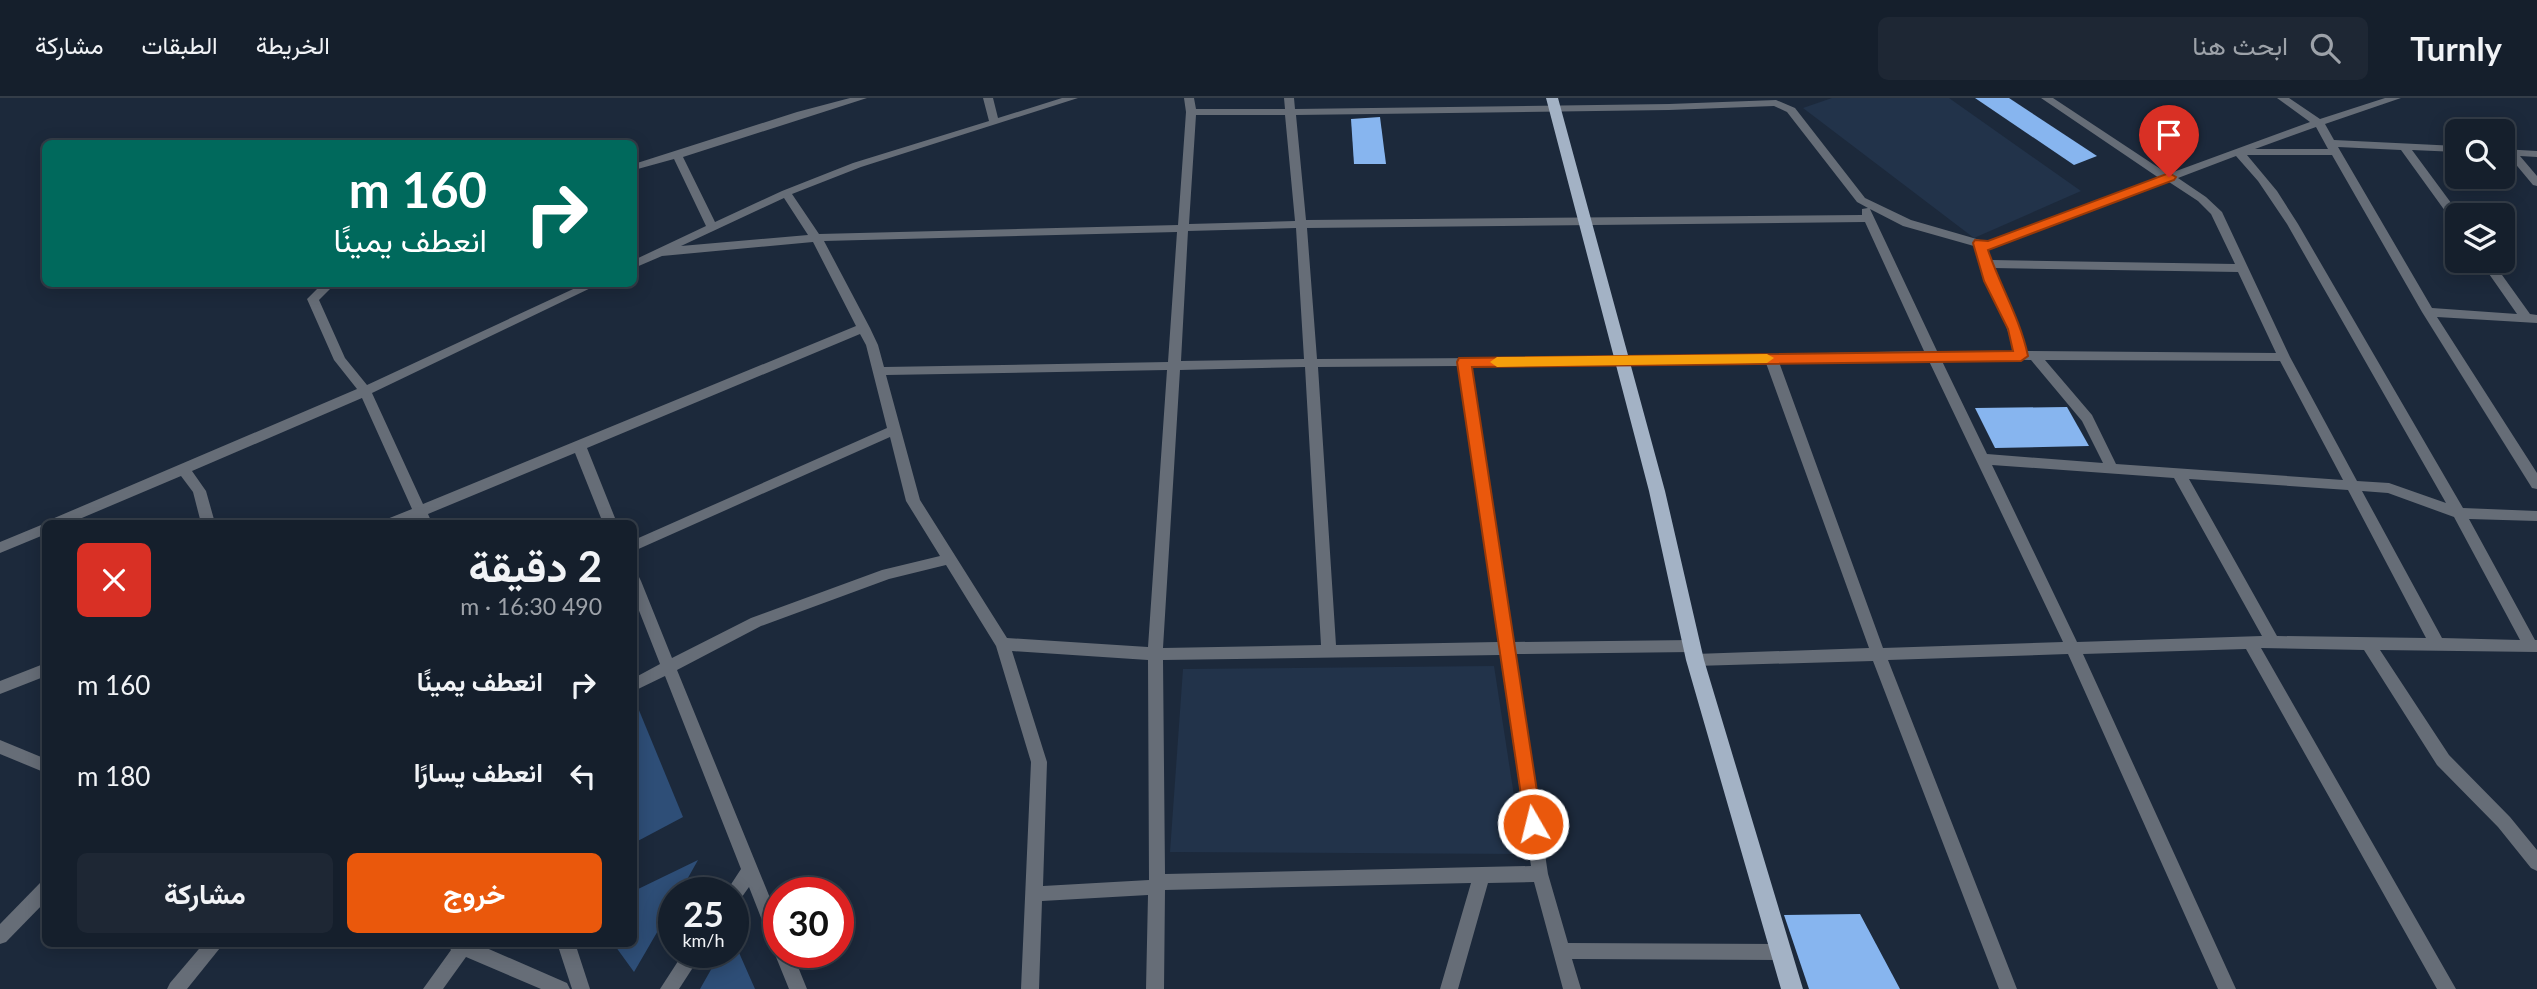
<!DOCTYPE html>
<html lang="ar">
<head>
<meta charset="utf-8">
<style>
	body { margin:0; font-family:Lato,Vazirmatn,sans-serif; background:#1e2734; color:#f1f3f6; direction:rtl; height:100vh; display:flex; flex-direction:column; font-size:26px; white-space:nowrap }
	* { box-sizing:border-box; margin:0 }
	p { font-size:23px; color:#9da2a9 }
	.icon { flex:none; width:38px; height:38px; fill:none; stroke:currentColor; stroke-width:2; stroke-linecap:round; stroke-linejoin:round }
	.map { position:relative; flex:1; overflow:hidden; direction:ltr }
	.details { position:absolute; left:42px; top:422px; width:595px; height:427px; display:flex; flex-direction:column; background:#151f2c; border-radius:10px; box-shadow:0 4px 18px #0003,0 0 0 2px #343d48; direction:rtl }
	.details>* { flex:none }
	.hud { position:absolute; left:42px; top:42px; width:595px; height:147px; border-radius:10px; box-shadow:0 4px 18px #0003,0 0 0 2px #343d48; direction:rtl; background:#00695c; color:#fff; overflow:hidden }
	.controls { position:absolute; left:2445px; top:21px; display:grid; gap:14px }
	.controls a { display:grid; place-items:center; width:70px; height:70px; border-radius:10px; background:#151f2c; box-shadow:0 4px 18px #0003,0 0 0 2px #343d48; font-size:35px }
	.speed { position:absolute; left:658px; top:779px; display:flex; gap:14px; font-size:35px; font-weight:700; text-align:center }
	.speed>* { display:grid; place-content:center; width:91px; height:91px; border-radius:50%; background:#151f2c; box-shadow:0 4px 18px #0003,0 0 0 2px #343d48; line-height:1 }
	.speed small { font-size:18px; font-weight:400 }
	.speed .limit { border:10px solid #d22; background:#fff; color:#111 }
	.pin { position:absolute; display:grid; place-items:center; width:60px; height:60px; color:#fff; margin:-72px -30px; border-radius:50% 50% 50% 0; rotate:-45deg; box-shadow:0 0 7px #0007 }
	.pin .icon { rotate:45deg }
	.me { position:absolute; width:77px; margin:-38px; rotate:352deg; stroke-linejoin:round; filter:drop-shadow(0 0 5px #0008) }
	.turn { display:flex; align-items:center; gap:24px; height:147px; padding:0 35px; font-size:32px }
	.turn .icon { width:91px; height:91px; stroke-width:2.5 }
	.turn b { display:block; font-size:49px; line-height:60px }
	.round { display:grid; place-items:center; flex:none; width:74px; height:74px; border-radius:10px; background:#1e2734 }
	.head { display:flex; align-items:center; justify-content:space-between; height:119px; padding:0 35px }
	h1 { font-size:42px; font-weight:700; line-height:52px }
	.primary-button { display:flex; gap:14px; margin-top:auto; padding:14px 35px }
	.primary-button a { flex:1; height:80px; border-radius:10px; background:#ea580c; color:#fff; font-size:28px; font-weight:700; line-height:80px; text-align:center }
	.primary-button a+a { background:#1e2734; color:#f1f3f6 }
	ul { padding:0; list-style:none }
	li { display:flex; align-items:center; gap:21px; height:91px; padding:0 35px }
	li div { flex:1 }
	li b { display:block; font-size:26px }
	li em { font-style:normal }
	header { display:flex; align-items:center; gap:42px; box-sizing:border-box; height:98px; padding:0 35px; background:#151f2c; border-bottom:2px solid #343d48 }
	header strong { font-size:33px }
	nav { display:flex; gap:38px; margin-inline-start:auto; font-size:24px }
	.search { width:490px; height:63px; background:#1e2734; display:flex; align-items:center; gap:18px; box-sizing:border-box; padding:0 24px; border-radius:10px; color:#9da2a9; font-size:26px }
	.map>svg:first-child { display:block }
	.built { fill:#22334a }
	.green { fill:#2e4e77 }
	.building { fill:#87b5ef }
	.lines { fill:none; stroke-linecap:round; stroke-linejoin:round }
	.minor { fill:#666d77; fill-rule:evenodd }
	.primary { fill:#a3b2c5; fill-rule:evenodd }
	.route { fill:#ea580c; stroke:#983908; stroke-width:2 }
	.slow { fill:#f59e0b }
</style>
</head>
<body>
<header>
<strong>Turnly</strong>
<div class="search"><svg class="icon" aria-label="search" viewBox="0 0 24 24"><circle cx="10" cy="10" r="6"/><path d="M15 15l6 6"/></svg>ابحث هنا</div>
<nav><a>الخريطة</a><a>الطبقات</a><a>مشاركة</a></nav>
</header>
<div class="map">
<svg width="2537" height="891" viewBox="0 0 2537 891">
	<rect width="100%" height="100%" fill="#1c293b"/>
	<g class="built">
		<path d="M1832,0H1949L2081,93L1974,140L1803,10Z"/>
		<path d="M1494,568L1523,756L1170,754L1183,571Z"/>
	</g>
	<g class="green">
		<path d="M636,605L683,719L634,745V606Z"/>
		<path d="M698,762L680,794H674V805L634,874L613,845H634V793Z"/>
		<path d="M733,841L755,891H700L721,854H733Z"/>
	</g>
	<g class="building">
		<path d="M1975,0H2009L2097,58L2074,67Z"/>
		<path d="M1380,19L1386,66H1354L1351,21Z"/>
		<path d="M2067,309L2089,348L1995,350L1975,310Z"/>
		<path d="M1860,816L1900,891H1809L1784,817Z"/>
	</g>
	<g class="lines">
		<g class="minor">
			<path d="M850,0H867L683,59L715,124L782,93L853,65L989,23L983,0H993L998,20L1062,0H1078L861,69L792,96L819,136L1178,127L1186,14L1184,0H1194L1196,11H1285L1284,0H1294L1295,11L1669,6L1776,2L1795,10L1865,100L1911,122L1987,144L2159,80L2041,0H2053L2168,76L2310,24L2277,0H2289L2320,21L2385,0H2401L2325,26L2334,42L2457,48V54L2412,52L2460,117H2457V125L2453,124L2401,52L2338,49L2432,210L2517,216L2480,163H2492L2530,216L2537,217V225L2437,219L2537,375V391L2532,390L2422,214L2332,57H2247L2277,93L2298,126L2463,410L2537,413V423L2469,421L2535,542H2537V554L2380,552L2449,657L2510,719L2537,752V773L2531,770L2498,729L2437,667L2364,552L2261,550L2456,891H2437L2246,551L2083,556L2236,891H2218L2068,556L1888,562L2017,891H1999L1873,563L1695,568L1690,566L1688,562L1690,558L1695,556L1869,550L1766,265L1471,268L1513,544L1692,542L1697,544L1699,548L1697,552L1692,554L1515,556L1548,776L1568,845L1780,846L1786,848L1789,854L1786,860L1780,862L1572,861L1581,891H1563L1534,784L1488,785L1458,891H1440L1471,785L1165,792L1164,891H1146L1148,797L1042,803L1039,891H1021L1031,664L996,548L946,467L889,481L761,528L677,572L779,822V854H792L807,891H789L774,854L776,851L773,850L749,789L739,803L733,805V794H726L741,771L665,578L634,593V580L660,566L634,500V477L639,479L641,483L672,560L751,520L882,472L940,458L906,403L890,339L634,453V442L887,330L866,247L860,236L587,350L617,425H603L575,355L428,416L432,425H418L416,421L405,425H385L387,421L412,411L362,300L192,373L206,393L215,425H201L193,394L181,378L70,425H50L52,421L357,291L334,262L307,201L322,186H335L319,202L345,260L367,287L584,186H599L372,295L423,406L856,228L813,144L662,158L634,170V162L706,128L674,61L634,72V66L797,14ZM1774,8L1787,14L1857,104L1868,110L1862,111V117L1306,122L1296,17L1669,12ZM1196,17H1285L1295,123L1189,126ZM2316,29L2328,51H2255ZM2236,58L2258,83L2287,126L2446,405L2389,385L2357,383L2290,259L2222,114L2206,99L2178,80ZM2169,84L2198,103L2211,116L2235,166L1991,162L1988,157H1980L1978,160C1989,192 2006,221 2014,253H1937L1870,111L1903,128L1988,152ZM784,100L808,137L681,148ZM1865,124L1924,253L1622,259L1317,261L1307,130ZM1296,130L1304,261L1181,263L1188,133ZM1177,134L1168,264L884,269L878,247L870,230L824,143ZM1993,170L2238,174L2276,255L2026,253ZM1928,261L2063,544L1883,550L1779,264ZM1941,261L2031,262L2082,323L2103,365L1987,356ZM2045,262L2280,263L2343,382L2116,366L2092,317ZM1458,268L1498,544L1336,547L1318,269ZM1305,269L1321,547L1163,550L1180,272ZM1167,272L1148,549L1007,540L920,402L886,277ZM1992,367L2174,380L2262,538L2077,544ZM2189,381L2348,392L2426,540L2277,538ZM2362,393L2388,395L2454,419L2520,542L2442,540ZM1012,553L1148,562L1149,782L1043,788L1047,664ZM1500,557L1531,768L1165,776L1163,562Z"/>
			<path d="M2502,51L2537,53V59L2520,58L2537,78V88L2533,87L2508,57H2502Z"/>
			<path d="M46,425H48H46V436L0,455V444Z"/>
			<path d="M46,565V578L0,596V583Z"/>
			<path d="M0,642L46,661V675L0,656Z"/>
			<path d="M46,783V803L6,844L0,846V826L40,785Z"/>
			<path d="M204,845H224L187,891H167L170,885Z"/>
			<path d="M446,845H475L567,885L570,891H541L466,859L443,891H423L451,852Z"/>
			<path d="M557,845H575L590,891H572Z"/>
			<path d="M684,854H703L679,891H660Z"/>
		</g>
		<path class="primary" d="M1546,0H1558L1665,393L1704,562L1803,891H1781L1686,562L1649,393Z"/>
	</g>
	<path class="route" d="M2169,75L2176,79L2174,82L1988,152C2000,188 2020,220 2028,258L2021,263L1472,269L1542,726L1540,731L1533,734L1526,731L1457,264L1459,260L2013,253L2008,231L1984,183L1973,145L1975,142L1988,143Z"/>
	<path class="slow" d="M1767,256L1774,260L1767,265L1497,269L1490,264L1497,259Z"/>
</svg>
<div class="controls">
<a><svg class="icon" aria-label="search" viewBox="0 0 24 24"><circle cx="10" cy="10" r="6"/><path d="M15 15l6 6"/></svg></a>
<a><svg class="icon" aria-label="layers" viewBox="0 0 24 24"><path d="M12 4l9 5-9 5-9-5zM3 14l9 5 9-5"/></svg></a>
</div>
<div class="speed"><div>25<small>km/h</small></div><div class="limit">30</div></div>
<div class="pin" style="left:2169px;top:79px;background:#d93025"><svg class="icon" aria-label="arrive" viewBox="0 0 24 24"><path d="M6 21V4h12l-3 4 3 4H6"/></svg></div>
<svg class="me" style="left:1533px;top:726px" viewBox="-20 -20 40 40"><circle r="17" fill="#ea580c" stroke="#fff" stroke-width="3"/><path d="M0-11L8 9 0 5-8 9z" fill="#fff"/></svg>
<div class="hud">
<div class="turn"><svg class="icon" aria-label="right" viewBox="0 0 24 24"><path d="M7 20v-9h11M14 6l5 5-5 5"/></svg><div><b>160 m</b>انعطف يمينًا</div></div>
</div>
<section class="details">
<div class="head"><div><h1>2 دقيقة</h1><p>490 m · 16:30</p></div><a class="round" style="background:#d93025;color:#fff"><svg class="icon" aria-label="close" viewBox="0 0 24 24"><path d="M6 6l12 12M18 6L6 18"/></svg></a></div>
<ul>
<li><svg class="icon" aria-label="right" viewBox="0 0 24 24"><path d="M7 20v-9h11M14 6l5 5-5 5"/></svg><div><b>انعطف يمينًا</b></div><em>160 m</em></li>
<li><svg class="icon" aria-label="left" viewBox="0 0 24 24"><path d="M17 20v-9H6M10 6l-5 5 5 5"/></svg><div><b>انعطف يسارًا</b></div><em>180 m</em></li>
</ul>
<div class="primary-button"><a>خروج</a><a>مشاركة</a></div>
</section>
</div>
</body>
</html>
